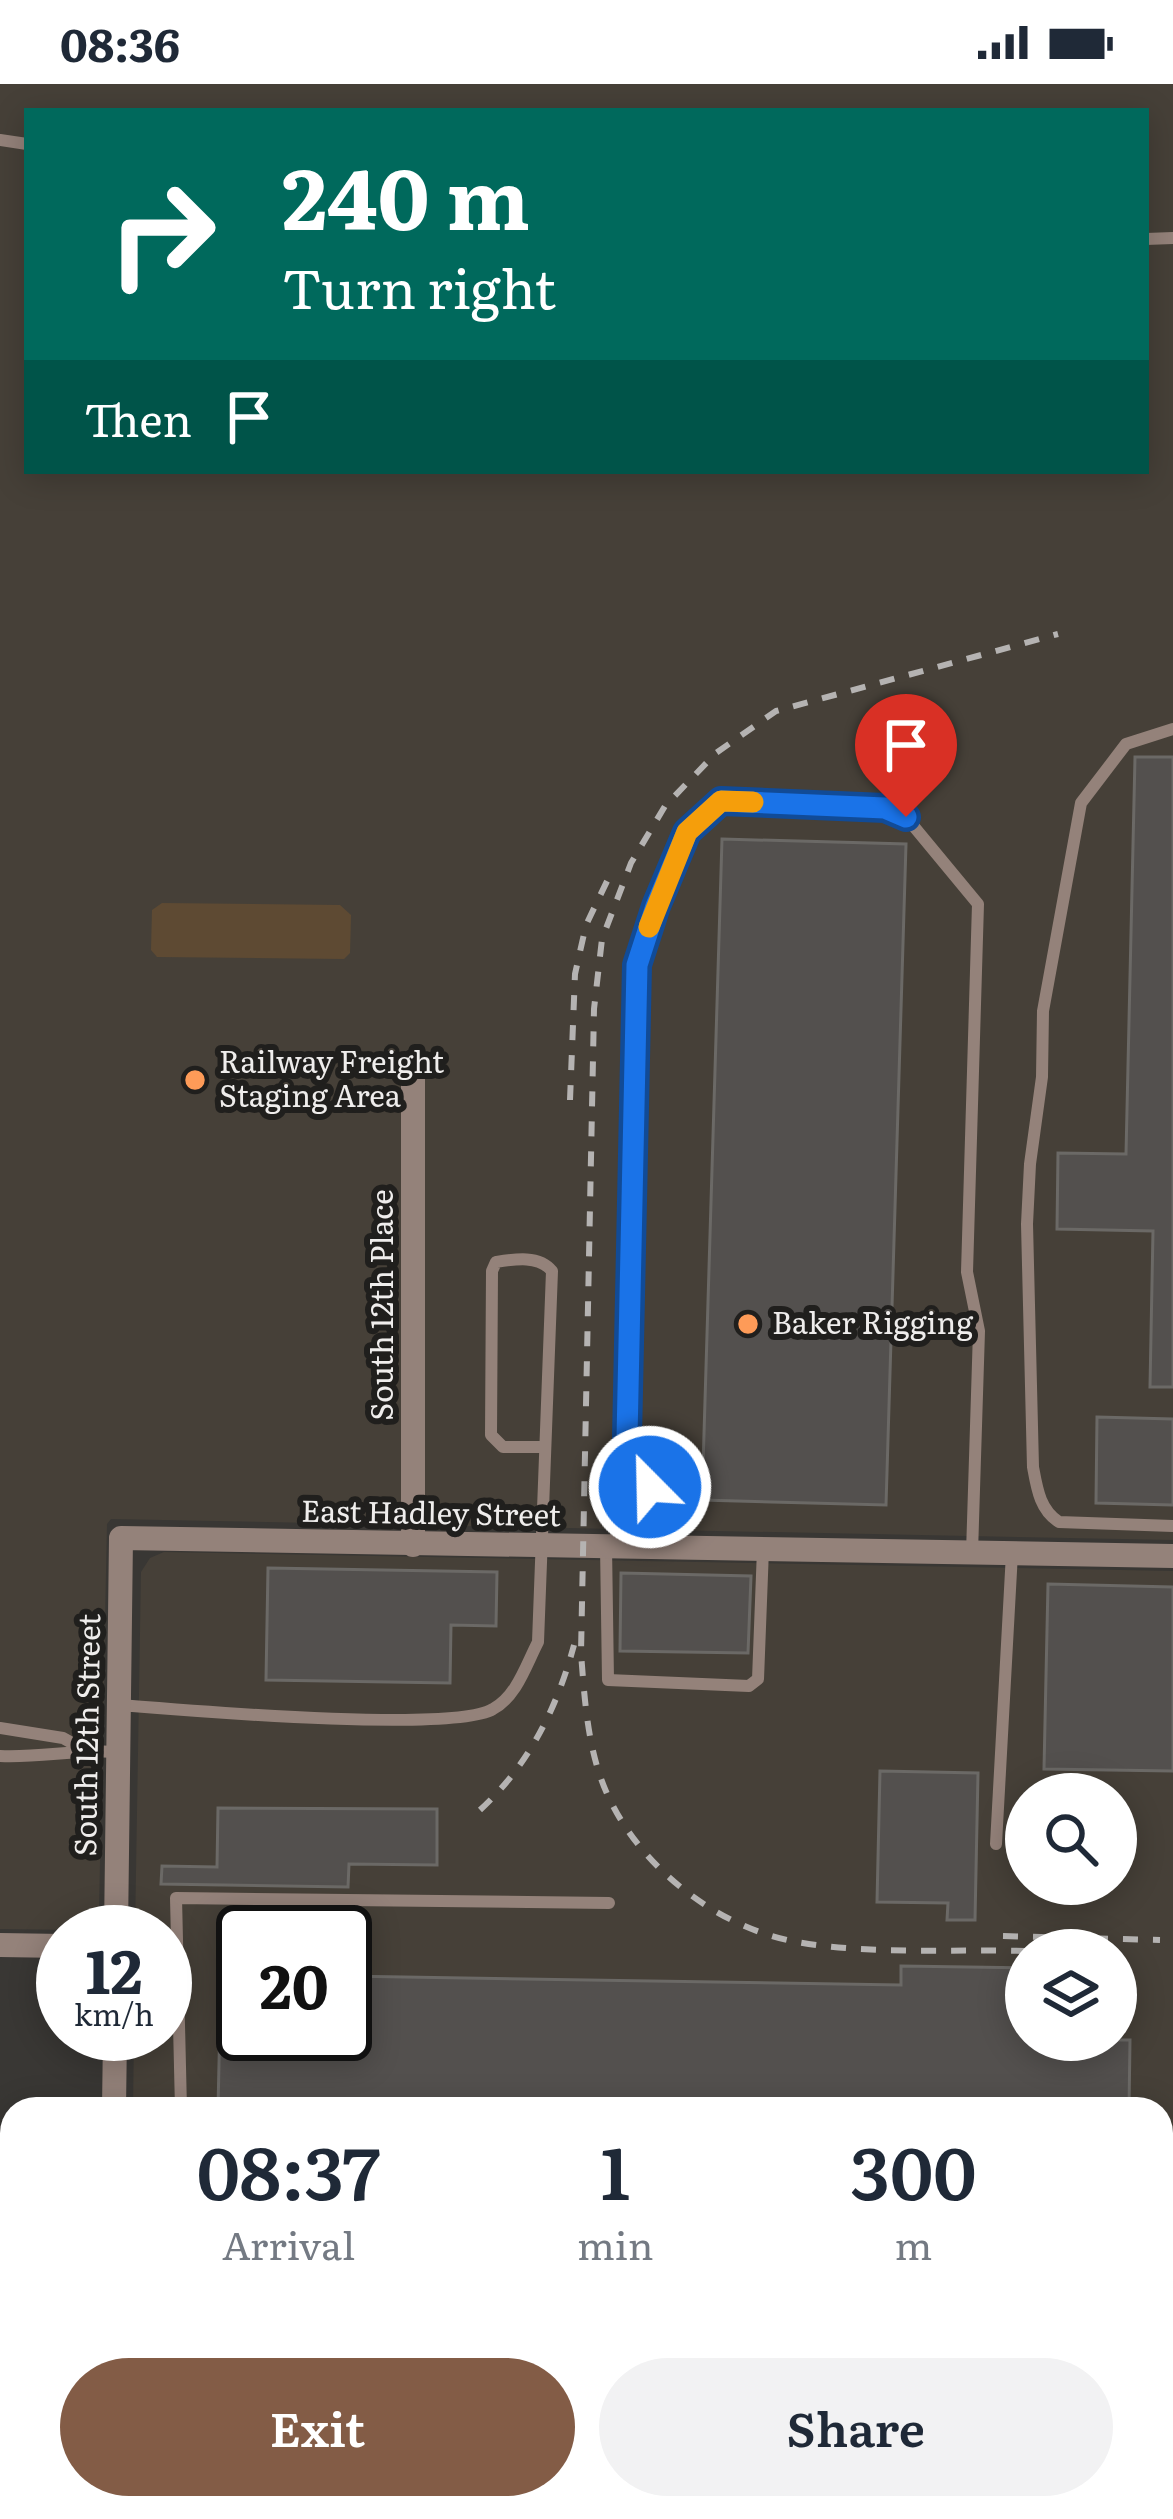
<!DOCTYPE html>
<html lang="en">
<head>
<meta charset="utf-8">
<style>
	body { margin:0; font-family:Literata,serif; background:#f2f2f3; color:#1f2937; height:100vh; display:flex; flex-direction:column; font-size:45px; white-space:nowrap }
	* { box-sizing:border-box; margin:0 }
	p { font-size:39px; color:#747a83 }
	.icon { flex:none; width:66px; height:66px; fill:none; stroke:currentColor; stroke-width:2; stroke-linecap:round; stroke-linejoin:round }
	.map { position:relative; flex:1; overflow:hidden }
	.drawer { position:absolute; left:0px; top:2013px; width:1173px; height:423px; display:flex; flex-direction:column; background:#fff; border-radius:36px 36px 0 0; box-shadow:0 6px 30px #0003 }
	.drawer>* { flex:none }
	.guide { position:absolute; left:24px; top:24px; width:1125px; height:366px; border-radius:0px; box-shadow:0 6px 30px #0003; background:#00695c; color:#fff; overflow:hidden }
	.tools { position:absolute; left:1005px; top:1689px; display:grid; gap:24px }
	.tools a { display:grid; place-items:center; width:132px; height:132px; border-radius:50%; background:#fff; box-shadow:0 6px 30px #0003; font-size:60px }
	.speed { position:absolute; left:36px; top:1821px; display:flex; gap:24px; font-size:60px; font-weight:700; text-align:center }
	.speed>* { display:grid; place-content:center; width:156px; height:156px; border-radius:50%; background:#fff; box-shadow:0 6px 30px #0003; line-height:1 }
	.speed small { font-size:30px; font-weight:400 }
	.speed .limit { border:6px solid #111; border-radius:18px; background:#fff; color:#111 }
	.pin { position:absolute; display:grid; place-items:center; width:102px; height:102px; color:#fff; margin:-123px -51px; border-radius:50% 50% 50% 0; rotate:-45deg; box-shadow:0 0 12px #0007 }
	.pin .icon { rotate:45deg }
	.me { position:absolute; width:132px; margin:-66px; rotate:337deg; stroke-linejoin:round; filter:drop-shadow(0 0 9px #0008) }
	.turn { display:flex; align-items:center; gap:42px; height:252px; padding:0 60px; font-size:54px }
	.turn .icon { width:156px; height:156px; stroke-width:2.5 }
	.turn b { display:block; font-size:84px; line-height:102px }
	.then { display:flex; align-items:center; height:114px; padding:0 60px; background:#0003; gap:24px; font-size:45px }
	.eta { display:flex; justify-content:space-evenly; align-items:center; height:204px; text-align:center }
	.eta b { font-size:72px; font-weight:600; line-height:84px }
	.primary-button { display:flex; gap:24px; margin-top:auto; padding:24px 60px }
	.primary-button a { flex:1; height:138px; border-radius:72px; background:#835c46; color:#fff; font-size:48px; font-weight:600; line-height:138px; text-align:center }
	.primary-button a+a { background:#f2f2f3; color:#1f2937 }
	.status { display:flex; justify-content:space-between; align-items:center; height:84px; padding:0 60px; background:#fff; direction:ltr }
	.status svg { height:33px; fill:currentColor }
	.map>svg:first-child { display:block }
	.built { fill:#464038; fill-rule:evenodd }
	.green { fill:#5e4a33 }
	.building { fill:#53504e; stroke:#6b6966; stroke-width:3 }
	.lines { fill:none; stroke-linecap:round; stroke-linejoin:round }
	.lane { stroke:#94827a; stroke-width:12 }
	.street { stroke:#94827a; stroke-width:24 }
	.secondary { stroke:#c8aca0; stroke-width:24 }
	.rail { stroke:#b5b3b2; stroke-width:6; stroke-dasharray:15 15; stroke-linecap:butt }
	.route-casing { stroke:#114b97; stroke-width:30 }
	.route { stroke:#1a73e8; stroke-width:21 }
	.slow { stroke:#f59e0b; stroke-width:21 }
	.poi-dot { fill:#fe9b58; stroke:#201f1d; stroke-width:4.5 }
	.labels { text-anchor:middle; stroke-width:12; stroke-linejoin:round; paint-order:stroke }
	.poi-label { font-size:30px; fill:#efedec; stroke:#201f1d; text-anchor:start }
	.street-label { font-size:30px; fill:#efedec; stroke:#201f1d }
</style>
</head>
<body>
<div class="status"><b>08:36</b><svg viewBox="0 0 49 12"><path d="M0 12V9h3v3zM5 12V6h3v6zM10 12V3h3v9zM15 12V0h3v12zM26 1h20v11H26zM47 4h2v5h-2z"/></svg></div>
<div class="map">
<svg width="1173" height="2435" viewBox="0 0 1173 2435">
	<rect width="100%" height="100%" fill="#393734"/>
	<g class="built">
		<path d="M0,0H1173V1456L111,1435L107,1440L99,1826L90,1840L78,1846L0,1845ZM27,27H1146V387H27Z"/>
		<path d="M164,1468L1173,1487V2212H1161V2025H133L134,1950H165V1848H135L141,1488L150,1474ZM1026,1710H1116V1800H1026ZM243,1848H345V1950H243ZM1026,1866H1116V1956H1026Z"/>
		<rect x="0" y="2240" width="12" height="117"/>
		<rect x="128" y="2424" width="571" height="11"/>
	</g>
	<path class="green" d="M162,819L340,821L351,831L350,869L344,875L157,873L151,866L152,826Z"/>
	<g class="building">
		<path d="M1135,673H1173V1303H1150L1153,1147L1057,1145L1058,1069L1126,1070Z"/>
		<path d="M722,755L906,760L886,1421L702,1416Z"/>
		<path d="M1097,1333L1173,1335V1421L1096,1419Z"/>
		<path d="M268,1484L497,1488L496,1542L451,1541L450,1599L266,1596Z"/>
		<path d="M621,1489L751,1492L748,1569L620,1567Z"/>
		<path d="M1048,1500L1173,1503V1687L1044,1685Z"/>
		<path d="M880,1687L978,1689L975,1836H947L948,1819L877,1818Z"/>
		<path d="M218,1724L437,1725V1781L349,1780L348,1803L161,1800L162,1782L217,1783Z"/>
		<path d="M901,1882L1026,1884V1956H1130L1129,2025H218L221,1890H243V1950H345V1892L901,1901Z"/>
	</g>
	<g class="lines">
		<g class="lane">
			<path d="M0,56L27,60"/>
			<path d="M1146,155L1173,154"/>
			<path d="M1173,645L1126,660L1081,719L1043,927L1042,993L1030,1080L1027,1140L1033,1383C1037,1405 1040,1426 1059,1438L1173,1442"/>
			<path d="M606,1462L608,1596L749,1602L758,1595L763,1465"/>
			<path d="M646,1462L650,1403L627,1354L637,881L687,748L721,717L885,724L906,733L978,820L967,1188L979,1247L972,1469"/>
			<path d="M119,1621C180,1626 453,1649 493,1625C517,1612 526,1581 538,1558L552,1187C539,1171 515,1175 496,1178L492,1187L491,1351L503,1363H544"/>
			<path d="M0,1644L63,1654L81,1664"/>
			<path d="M0,1672C40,1674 78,1665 118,1668"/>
			<path d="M996,1760L1012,1469"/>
			<path d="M181,2025L176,1814L609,1819"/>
			<path d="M1161,2188L1173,2189"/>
			<path d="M0,2364H12"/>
			<path d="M867,2435V2424"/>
			<path d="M1171,2435L1173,2403"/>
		</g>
		<g class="street">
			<path d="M413,981V1461"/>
			<path d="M116,1848L121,1454L1173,1472"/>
			<path d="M0,1861L63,1862"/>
			<path d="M114,2025L115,1950"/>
			<path d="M110,2435V2424"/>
			<path d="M717,2435L718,2424"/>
			<path d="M1019,2435V2424"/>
		</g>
		<g class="secondary">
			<path d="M0,2216H12"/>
			<path d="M1161,2237L1173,2238"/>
		</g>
		<g class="rail">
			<path d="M570,1016L575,890L586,841L609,793"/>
			<path d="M480,1726C529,1681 557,1624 574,1561"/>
			<path d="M1003,1852L1160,1856"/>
			<path d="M1026,1867C953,1865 869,1871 797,1858C722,1845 647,1789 612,1720C588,1674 585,1620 581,1569L594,925L602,855L631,779L665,722L716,669L776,627L1058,550"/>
		</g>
	</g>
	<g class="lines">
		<defs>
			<path id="route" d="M650,1403L627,1354L637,881L656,822L687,748L721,717L885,724L906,733"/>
		</defs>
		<use href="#route" class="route-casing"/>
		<use href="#route" class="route"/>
		<path class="slow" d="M649,843L687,748L721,717L753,718"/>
	</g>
	<g class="poi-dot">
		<circle cx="195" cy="996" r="12"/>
		<circle cx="748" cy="1240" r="12"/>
	</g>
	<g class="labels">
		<g class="poi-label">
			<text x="219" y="989">Railway Freight<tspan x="219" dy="34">Staging Area</tspan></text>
			<text x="772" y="1250">Baker Rigging</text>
		</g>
		<g class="street-label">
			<text transform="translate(383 1221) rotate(-90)" y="10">South 12th Place</text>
			<text transform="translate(431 1430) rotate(1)" y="10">East Hadley Street</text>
			<text transform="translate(88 1651) rotate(-89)" y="10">South 12th Street</text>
		</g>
	</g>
</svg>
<div class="tools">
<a><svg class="icon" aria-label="search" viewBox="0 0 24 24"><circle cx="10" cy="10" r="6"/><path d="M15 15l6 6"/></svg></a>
<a><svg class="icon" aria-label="layers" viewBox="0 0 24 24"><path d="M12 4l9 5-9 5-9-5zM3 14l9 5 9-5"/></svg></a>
</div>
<div class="speed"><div>12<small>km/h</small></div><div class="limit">20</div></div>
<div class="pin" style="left:906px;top:733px;background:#d93025"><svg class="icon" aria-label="arrive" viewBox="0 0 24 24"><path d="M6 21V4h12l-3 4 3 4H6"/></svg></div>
<svg class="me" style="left:650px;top:1403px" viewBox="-20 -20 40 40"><circle r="17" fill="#1a73e8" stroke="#fff" stroke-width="3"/><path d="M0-11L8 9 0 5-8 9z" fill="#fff"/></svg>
<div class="guide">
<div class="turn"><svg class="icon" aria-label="right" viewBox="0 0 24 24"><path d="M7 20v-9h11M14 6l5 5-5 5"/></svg><div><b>240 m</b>Turn right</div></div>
<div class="then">Then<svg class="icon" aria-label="arrive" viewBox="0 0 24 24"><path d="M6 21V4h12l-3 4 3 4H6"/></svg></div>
</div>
<section class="drawer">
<div class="eta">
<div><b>08:37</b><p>Arrival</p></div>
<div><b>1</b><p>min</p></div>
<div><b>300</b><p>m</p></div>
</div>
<div class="primary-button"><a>Exit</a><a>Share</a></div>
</section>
</div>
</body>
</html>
